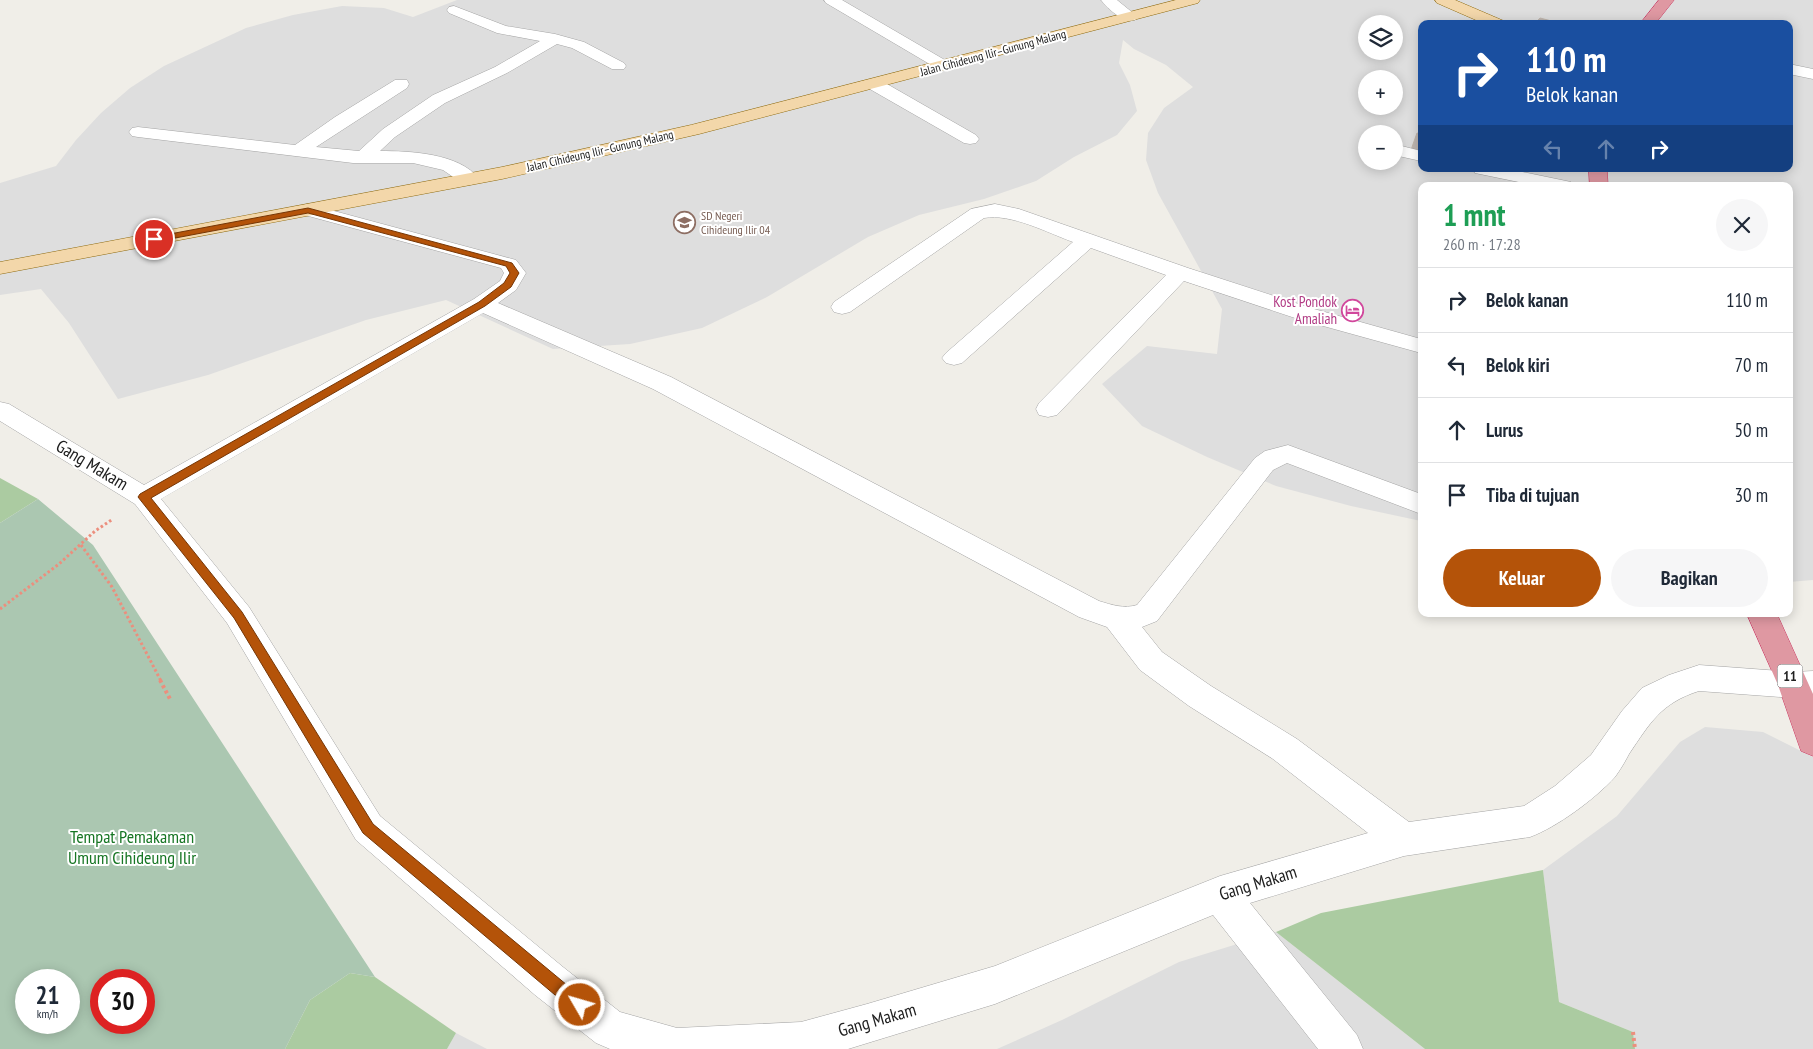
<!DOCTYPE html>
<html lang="id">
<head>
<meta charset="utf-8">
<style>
	body { margin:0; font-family:"PT Sans Narrow",sans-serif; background:#f6f6f7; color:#1f2937; height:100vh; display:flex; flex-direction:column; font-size:19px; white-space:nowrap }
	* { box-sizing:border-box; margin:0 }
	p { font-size:16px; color:#747a83 }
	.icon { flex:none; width:28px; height:28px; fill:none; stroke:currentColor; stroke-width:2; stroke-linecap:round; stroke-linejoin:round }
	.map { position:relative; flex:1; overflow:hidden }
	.drawer { position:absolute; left:1418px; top:182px; width:375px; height:435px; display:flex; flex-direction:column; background:#fff; border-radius:10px; box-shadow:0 2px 12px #0003 }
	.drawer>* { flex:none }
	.hud { position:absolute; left:1418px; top:20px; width:375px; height:152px; border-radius:10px; box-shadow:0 2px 12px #0003; background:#1a4fa0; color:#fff; overflow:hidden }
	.tools { position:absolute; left:1358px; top:15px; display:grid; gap:10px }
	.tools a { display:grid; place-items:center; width:45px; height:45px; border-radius:50%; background:#fff; box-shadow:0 2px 12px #0003; font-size:25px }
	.speed { position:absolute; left:15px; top:969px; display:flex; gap:10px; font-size:25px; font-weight:700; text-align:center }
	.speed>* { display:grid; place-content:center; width:65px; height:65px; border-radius:50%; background:#fff; box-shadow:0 2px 12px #0003; line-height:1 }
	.speed small { font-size:12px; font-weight:400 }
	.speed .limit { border:8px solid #d22; background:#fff; color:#111 }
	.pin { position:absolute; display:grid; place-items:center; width:42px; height:42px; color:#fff; margin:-21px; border:2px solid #fff; border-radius:50%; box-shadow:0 1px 5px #0007 }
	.me { position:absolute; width:55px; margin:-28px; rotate:308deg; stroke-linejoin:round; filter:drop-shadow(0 0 4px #0008) }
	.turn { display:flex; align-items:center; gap:18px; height:105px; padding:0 25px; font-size:22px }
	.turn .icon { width:65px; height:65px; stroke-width:2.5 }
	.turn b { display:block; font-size:35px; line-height:42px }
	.lanes { display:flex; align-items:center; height:48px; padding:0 25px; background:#0003; justify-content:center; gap:25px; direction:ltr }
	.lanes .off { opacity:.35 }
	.round { display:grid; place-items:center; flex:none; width:52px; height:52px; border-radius:26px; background:#f6f6f7 }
	.overview { display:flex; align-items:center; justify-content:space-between; height:85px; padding:0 25px }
	h1 { font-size:30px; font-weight:800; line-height:38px; color:#1e9e55 }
	.primary-button { display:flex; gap:10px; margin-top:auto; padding:10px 25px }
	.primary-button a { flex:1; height:58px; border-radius:30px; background:#b45309; color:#fff; font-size:20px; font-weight:800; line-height:58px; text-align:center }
	.primary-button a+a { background:#f6f6f7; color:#1f2937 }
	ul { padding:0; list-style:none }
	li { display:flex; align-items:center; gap:15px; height:65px; padding:0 25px; border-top:1px solid #e0e1e3 }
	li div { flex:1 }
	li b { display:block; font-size:19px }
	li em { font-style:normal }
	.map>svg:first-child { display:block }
	.residential { fill:#dedede; fill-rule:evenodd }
	.forest { fill:#abcba1 }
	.cemetery { fill:#abc7b1; fill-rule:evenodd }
	.building { fill:#bdb6b1; stroke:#c0b6ac }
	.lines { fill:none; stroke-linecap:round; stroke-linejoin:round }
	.minor-casing { stroke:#a4a4a4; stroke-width:1 }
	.major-casing { stroke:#8e6a0f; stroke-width:1 }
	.highway-casing { stroke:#ca3963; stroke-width:1 }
	.path-far1 { stroke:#ec8e7d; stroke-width:3; stroke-dasharray:2.5 2.5; stroke-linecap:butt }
	.path { stroke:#ec8e7d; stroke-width:4; stroke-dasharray:3 3; stroke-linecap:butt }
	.minor { fill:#fff; fill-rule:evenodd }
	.major { fill:#f3d7aa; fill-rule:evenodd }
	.highway { fill:#df98a2; fill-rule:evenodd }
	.route { fill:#b45309; stroke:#753606 }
	.labels { text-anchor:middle; stroke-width:4; stroke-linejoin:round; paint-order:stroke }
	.far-street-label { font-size:12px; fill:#202020; stroke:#fff }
	.far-education-label { font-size:12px; fill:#785e54; stroke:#fff; text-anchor:start }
	.shield { fill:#fff; stroke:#636363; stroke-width:1 }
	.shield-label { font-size:14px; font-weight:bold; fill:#202020 }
	.hotel-label { font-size:15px; fill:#b23c85; stroke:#fff; text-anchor:end }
	.near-street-label { font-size:18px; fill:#202020; stroke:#fff }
	.near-park-label { font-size:18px; fill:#177624; stroke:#fff }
</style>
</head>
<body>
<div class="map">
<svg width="1813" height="1049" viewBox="0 0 1813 1049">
	<rect width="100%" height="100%" fill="#f0eee8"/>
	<g class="residential">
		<path d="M457,0H1813V580L1789,582V186H1421V521L1351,506L1276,486L1207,457L1142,426L1102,384L1147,346L1217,354L1222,309L1158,193L1146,160L1148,133L1164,108L1193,87L1166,65L1134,49L1123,40L1119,63L1130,85L1137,111L1117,135L1074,157L1036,181L984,199L919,215L868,237L767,297L702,328L630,344L553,349L446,300L366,320L208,375L118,399L69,323L41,289L0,295V183L56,166L76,140L101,113L130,88L164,66L246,28L293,15L342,6L384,8L413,17ZM1366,24H1394V51H1366ZM1421,24H1789V169H1421ZM1366,79H1394V106H1366ZM1366,134H1394V161H1366Z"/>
		<path d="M1705,727L1763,732L1813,757V1049H1635L1633,1032L1559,1002L1543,870L1617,816L1680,742Z"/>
		<path d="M1276,932L1425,1049H997L1062,1020L1179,962Z"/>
		<path d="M456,1033L487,1049H447Z"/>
	</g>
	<g class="forest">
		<path d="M0,478L38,499L0,523Z"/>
		<path d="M1543,870L1559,1002L1633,1032L1635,1049H1425L1276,932L1321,913Z"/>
		<path d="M350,973L375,977L456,1033L447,1049H285L310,1000Z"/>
	</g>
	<path class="cemetery" d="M38,499L93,545L375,977L350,973L310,1000L285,1049H0V523ZM26,980H69V1022H26ZM101,980H144V1022H101Z"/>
	<g class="building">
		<path d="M1540,18L1563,24H1534Z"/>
		<path d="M1417,133L1421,134V153L1411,150Z"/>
	</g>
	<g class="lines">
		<defs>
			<g id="minor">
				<path d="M824,0H842L950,63L952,66L950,69H938L826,3Z"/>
				<path d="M1101,0H1117L1138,17L1135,20C1123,23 1108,9 1101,0Z"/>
				<path d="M454,6L506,26L555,34L584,42L624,63L626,66L624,69H612L572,48L557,44L507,73L445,103L395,137L380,151C409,151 460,153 479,179L476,183L469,185L462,183L443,170L413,163H353L138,137L132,136L129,132L132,128L138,127L295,145L335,117L395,80H407L409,84L407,88L316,147L359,151L383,129L433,95L495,67L540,41L497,33L449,13L447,10L449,7Z"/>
				<path d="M1789,64L1813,69V79L1789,74Z"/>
				<path d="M874,79L880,80L976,135L979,139L976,143L970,144L964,143L868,88L866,84L868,80Z"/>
				<path d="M1394,144L1421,151V161L1394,155Z"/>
				<path d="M1473,169H1508L1571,182L1574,186H1538L1475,173Z"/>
				<path d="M308,204L516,260L526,273L516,290L498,303L671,377L1099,601C1112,605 1124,609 1137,605L1255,458L1265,451L1288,445L1421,494V514L1287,463L1273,470L1157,621L1142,627L1162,652L1211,686L1297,739L1409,822L1524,806L1555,786L1591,755L1622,711L1642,688L1669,675L1699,665L1794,672L1813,671V697L1794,698L1699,691C1661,703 1650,723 1629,754C1625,762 1620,770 1615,777C1595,799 1557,827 1530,837L1404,856L1250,903L1357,1035L1363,1049H1318L1213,915L995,1004L848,1049H610L596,1043L535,995L356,840L227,623L135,504L0,421V402L9,404L144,485L474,299L500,281L504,273L501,268L301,214L298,210L301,206ZM483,313L653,389L1079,617L1107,627L1140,670L1189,706L1273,759L1368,833L1220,876L995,966L867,1004L801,1022L677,1028L620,1012L563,967L380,816L249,607L161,499Z"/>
				<path d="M995,204L1019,209L1188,268L1314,309L1421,339V353L1298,319L1184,281L1057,415L1048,417L1039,415L1036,409L1039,403L1166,275L1091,248L962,363L954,365L946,363L942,358L946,353L1073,242C1048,233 1011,213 984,218L850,312L842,314L834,312L831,307L834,302L971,209Z"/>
			</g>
			<g id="major">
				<path d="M1176,0H1200L1198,3L699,134L502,179L0,274V262L502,167L691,125Z"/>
				<path d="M1435,0H1455L1504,21L1506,24H1485L1437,3Z"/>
			</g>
			<g id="highway">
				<path d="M1659,0H1674L1655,24H1640Z"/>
				<path d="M1589,169H1607L1608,186H1590Z"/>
				<path d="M1747,614H1777L1813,694V756L1801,751L1778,685Z"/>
			</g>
		</defs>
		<use href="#minor" class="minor-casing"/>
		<use href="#major" class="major-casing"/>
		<use href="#highway" class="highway-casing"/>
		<g class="path-far1">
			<path d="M81,545L112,587L161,681"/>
			<path d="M0,609L59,564L95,531L113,519"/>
		</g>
		<g class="path">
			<path d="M160,680L170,699"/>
			<path d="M1633,1032L1635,1049"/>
		</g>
		<use href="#minor" class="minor"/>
		<use href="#major" class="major"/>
		<use href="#highway" class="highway"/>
	</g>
	<path class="route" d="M308,208L512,263L519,273L511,287L485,306L151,498L242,612L373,824L585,1000L588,1005L585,1011L580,1013L574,1011L363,833L234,618L138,497L140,494L479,302L504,283L510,273L506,266L308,213L154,242L150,239L154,237Z"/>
	<defs>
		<symbol id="school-ring" viewBox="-11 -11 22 22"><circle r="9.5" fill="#fff" stroke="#8d6e63" stroke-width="1.5"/><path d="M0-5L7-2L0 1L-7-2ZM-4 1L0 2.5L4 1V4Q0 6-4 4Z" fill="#8d6e63"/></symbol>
		<symbol id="hotel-ring" viewBox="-11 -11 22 22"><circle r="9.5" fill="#fff" stroke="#d1479c" stroke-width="1.5"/><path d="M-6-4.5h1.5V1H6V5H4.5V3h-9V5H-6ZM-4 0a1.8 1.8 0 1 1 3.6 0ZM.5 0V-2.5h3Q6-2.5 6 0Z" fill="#d1479c"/></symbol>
	</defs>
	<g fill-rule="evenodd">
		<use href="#school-ring" x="672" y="210" width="25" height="25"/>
		<use href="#hotel-ring" x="1340" y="298" width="25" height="25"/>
	</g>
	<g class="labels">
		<g class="far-street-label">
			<text transform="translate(993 53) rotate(-15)" y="4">Jalan Cihideung Ilir–Gunung Malang</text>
			<text transform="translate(600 151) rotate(-13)" y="4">Jalan Cihideung Ilir–Gunung Malang</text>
		</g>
		<g class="far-education-label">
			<text x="701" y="220">SD Negeri<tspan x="701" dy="14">Cihideung Ilir 04</tspan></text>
		</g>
		<rect class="shield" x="1777.5" y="664.5" width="25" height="23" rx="4"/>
		<g class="shield-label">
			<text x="1790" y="681">11</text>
		</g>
		<g class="hotel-label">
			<text x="1337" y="307">Kost Pondok<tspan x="1337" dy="17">Amaliah</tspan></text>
		</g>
		<g class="near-street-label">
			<text transform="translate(92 465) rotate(31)" y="6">Gang Makam</text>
			<text transform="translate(1258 883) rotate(-17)" y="6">Gang Makam</text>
			<text transform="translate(877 1020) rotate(-16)" y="6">Gang Makam</text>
		</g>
		<g class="near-park-label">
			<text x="132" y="843">Tempat Pemakaman<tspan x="132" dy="21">Umum Cihideung Ilir</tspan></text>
		</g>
	</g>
</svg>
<div class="tools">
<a><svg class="icon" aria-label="layers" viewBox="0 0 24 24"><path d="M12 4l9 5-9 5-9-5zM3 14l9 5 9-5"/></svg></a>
<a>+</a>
<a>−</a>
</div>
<div class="speed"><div>21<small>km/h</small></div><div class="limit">30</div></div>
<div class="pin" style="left:154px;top:239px;background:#d93025"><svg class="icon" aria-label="arrive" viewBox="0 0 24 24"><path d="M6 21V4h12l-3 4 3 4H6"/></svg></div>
<svg class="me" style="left:580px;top:1005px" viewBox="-20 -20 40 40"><circle r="17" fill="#b45309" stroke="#fff" stroke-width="3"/><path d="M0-11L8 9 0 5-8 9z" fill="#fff"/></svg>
<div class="hud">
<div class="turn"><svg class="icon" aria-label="right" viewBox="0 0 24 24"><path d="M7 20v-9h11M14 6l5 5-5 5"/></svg><div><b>110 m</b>Belok kanan</div></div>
<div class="lanes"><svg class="icon off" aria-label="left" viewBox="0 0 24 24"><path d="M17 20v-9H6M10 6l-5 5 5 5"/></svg><svg class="icon off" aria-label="ahead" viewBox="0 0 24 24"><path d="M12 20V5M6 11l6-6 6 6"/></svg><svg class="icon" aria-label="right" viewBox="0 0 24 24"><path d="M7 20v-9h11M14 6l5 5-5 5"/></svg></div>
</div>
<section class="drawer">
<div class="overview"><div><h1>1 mnt</h1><p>260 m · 17:28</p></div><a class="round"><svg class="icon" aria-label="close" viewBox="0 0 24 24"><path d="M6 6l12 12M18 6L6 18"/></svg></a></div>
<ul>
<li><svg class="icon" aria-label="right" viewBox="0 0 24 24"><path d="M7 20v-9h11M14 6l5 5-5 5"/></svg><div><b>Belok kanan</b></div><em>110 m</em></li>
<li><svg class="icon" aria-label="left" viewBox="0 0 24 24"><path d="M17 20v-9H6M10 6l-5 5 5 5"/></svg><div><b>Belok kiri</b></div><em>70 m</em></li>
<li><svg class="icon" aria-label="ahead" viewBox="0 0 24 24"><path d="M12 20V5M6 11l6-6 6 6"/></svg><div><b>Lurus</b></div><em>50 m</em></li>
<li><svg class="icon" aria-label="arrive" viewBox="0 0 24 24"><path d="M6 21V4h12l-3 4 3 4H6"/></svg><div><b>Tiba di tujuan</b></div><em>30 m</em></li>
</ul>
<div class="primary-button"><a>Keluar</a><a>Bagikan</a></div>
</section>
</div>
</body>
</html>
